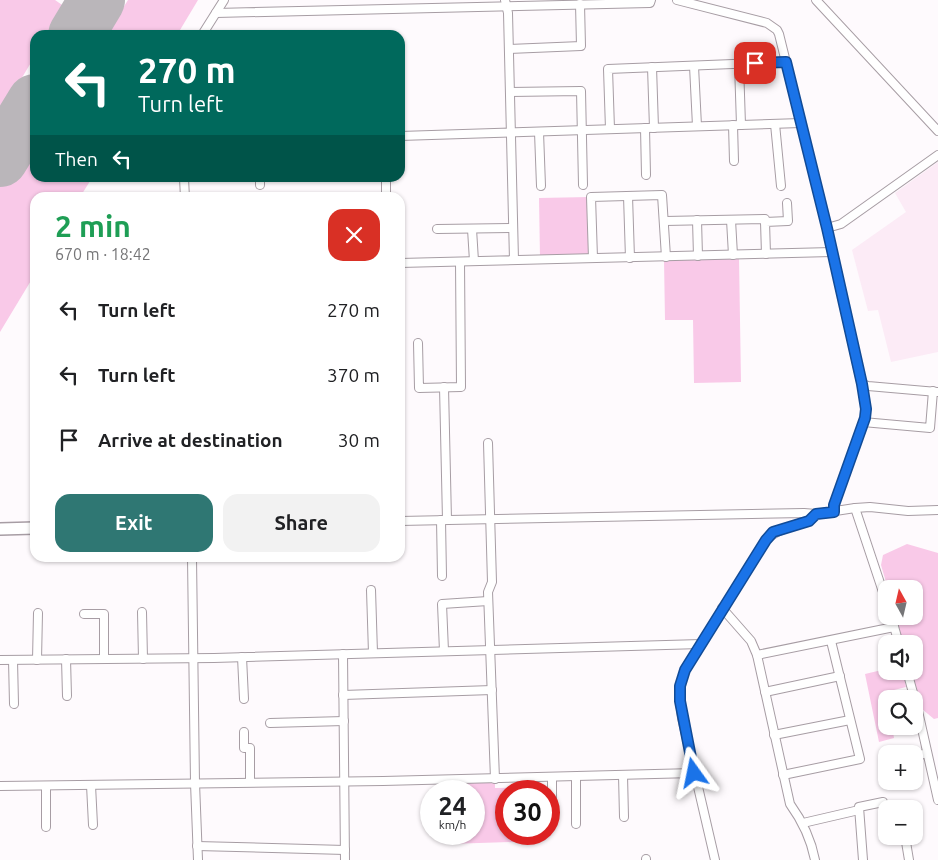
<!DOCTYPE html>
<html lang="en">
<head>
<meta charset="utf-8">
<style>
	body { margin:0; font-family:Ubuntu,sans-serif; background:#f2f2f2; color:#202124; height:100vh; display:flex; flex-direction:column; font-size:19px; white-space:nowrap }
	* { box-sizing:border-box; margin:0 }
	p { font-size:16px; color:#757577 }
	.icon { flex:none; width:28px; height:28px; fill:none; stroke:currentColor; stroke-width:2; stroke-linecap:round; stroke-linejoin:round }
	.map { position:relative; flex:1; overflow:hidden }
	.details { position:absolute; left:30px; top:192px; width:375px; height:370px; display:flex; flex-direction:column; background:#fff; border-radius:15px; box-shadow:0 1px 4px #0004 }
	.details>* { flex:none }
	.banner { position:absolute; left:30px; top:30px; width:375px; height:152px; border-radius:15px; box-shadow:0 1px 4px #0004; background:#00695c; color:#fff; overflow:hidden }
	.needle { width:32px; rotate:352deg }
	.buttons { position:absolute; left:878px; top:580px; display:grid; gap:10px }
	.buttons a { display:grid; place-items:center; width:45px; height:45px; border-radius:10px; background:#fff; box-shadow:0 1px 4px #0004; font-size:25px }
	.speed { position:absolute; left:420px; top:780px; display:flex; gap:10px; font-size:25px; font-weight:700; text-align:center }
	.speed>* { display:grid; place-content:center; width:65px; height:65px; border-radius:50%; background:#fff; box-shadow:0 1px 4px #0004; line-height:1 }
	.speed small { font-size:12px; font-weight:400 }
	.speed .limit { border:8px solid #d22; background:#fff; color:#111 }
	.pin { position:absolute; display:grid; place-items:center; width:42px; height:42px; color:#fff; margin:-21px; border-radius:10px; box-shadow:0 2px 8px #0006 }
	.me { position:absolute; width:55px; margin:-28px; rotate:348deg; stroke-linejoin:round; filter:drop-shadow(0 0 4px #0008) }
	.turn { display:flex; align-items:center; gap:18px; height:105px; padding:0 25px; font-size:22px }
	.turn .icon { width:65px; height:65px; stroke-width:2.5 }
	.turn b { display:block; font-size:35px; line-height:42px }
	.then { display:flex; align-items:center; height:48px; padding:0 25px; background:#0003; gap:10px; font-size:19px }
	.round { display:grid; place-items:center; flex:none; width:52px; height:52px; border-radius:15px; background:#f2f2f2 }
	.head { display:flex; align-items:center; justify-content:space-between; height:85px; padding:0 25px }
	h1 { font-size:30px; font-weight:600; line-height:38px; color:#1e9e55 }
	.action { display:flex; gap:10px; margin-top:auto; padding:10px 25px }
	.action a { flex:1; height:58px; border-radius:15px; background:#2f7773; color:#fff; font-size:20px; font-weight:600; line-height:58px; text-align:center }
	.action a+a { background:#f2f2f2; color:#202124 }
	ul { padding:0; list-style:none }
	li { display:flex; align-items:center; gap:15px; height:65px; padding:0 25px }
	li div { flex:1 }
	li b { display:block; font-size:19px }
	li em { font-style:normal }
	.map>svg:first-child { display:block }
	.built { fill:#fcebf6 }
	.green { fill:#f9c9e8 }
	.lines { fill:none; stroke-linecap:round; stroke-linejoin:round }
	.runway { stroke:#bab6ba; stroke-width:56 }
	.street-casing { stroke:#a79da4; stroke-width:10 }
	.secondary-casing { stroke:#a79da4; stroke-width:14 }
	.street { stroke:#fff; stroke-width:8 }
	.secondary { stroke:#fff; stroke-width:11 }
	.route-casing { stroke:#114b97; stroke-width:12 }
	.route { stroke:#1a73e8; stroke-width:9 }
</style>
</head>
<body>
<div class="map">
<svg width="938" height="860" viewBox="0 0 938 860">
	<rect width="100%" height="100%" fill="#fefafd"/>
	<path class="built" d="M938,162V352L891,362L878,310L868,311L852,250L906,212L895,193Z"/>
	<g class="green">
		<path d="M0,0H55L65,7L48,35H35V56L0,114Z"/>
		<path d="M128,0H198L177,35H91L97,26L108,32Z"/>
		<path d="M35,127V178H92L80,197L35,198V274L0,332V185Z"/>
		<path d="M589,197L590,256L540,257L539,198Z"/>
		<path d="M739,258L741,382L694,383L693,320H665L664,260Z"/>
		<path d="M907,544L938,553V718L934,719L922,709L911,671H914V644H903L896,616H914V589H888L881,565L883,555Z"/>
		<path d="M886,669V671H903L906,687L886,692V726H892L894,738L879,742L865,674Z"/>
		<path d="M447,783H495V788L544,787V791H506V834H544V841L448,844V834H474V791H447Z"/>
	</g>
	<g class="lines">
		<g class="runway">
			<path d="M76,35L97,0"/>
			<path d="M0,159L35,102"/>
		</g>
		<defs>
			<g id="street">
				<path d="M505,0L508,13L514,260"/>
				<path d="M677,0L767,23L777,30L779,34L827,228L865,400V417L834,505L835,512"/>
				<path d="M816,0L938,131"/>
				<path d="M216,13L650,3L651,0"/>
				<path d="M202,35L224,0"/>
				<path d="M509,49L581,46L580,4"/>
				<path d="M739,64L741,125"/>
				<path d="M694,66L697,126"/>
				<path d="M652,67L654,128"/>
				<path d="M510,92L581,91L583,185"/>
				<path d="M775,124L781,186"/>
				<path d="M733,125L734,161"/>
				<path d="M645,128L646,175"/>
				<path d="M610,129L608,69L786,62"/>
				<path d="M539,132L541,186"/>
				<path d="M400,136L801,123"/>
				<path d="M184,178L185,198"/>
				<path d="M260,178V185"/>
				<path d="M386,178V198"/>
				<path d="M628,196L630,258"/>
				<path d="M697,220L698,256"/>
				<path d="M731,220L733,255"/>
				<path d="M665,221L765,219V222"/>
				<path d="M827,228L841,224L938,155"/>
				<path d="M437,229L513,228"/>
				<path d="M472,229L474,261"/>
				<path d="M766,254L765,222L788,221L787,203"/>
				<path d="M593,258L591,197L662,195L666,257"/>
				<path d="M400,263L832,252"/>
				<path d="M418,343L419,388L461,387L460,262"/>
				<path d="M862,384L868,386L937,392"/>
				<path d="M444,387L447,520"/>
				<path d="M863,422L930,428L933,391"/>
				<path d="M488,443L492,582L488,592L495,779"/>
				<path d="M855,508L886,601"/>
				<path d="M441,520L442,576"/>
				<path d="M400,521L804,513L816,514L855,508L870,507L908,511L938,510"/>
				<path d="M192,558L195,783L198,860"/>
				<path d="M371,590L373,653"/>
				<path d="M722,608L751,641L757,655L790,804C803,822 811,839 815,860"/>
				<path d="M142,612L143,659"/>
				<path d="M84,614H104V659"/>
				<path d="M891,616L899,644"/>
				<path d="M444,651L442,604L488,601"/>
				<path d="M343,654L345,860"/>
				<path d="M757,655L894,627"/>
				<path d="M242,657L244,699"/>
				<path d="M66,659L67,696"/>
				<path d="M0,660L214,658L701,644"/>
				<path d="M13,660L14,704"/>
				<path d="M37,660L38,613"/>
				<path d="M907,671L918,711L938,800"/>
				<path d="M765,692L840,676"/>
				<path d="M343,695L492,690"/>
				<path d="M885,718H886"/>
				<path d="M270,723L344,721"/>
				<path d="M244,732V748H250V782"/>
				<path d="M774,735L850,720"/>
				<path d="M914,757L927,753"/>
				<path d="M623,775L624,817"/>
				<path d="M783,775L860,759L831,641"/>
				<path d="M576,777V824"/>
				<path d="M552,778V822"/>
				<path d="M91,785L93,825"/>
				<path d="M0,786L383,781L694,773"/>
				<path d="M46,786V827"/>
				<path d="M803,823L859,810"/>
				<path d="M905,836L909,860"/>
				<path d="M197,846L345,850"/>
				<path d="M646,859V860"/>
				<path d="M715,860L682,718L680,701V686L685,670L766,540C780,526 801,527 816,514"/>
				<path d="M863,860L859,807L883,802"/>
			</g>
			<path id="secondary" d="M0,529L35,528"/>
		</defs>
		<use href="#street" class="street-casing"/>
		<use href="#secondary" class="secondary-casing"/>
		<use href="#street" class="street"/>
		<use href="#secondary" class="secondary"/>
	</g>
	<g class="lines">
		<defs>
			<path id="route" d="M694,773L680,701V686L685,670L766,540L773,532L809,521L816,514L834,512V505L865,418L866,409L862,384L827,228L786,62L755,63"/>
		</defs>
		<use href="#route" class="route-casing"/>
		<use href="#route" class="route"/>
	</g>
</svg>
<div class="buttons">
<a><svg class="needle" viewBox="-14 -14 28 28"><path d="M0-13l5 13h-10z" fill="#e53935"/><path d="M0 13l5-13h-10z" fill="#757577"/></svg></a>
<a><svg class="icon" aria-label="sound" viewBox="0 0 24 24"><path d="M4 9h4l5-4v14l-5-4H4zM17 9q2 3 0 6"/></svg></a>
<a><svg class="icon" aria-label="search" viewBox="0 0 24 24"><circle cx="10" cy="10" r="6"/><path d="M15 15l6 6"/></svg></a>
<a>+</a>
<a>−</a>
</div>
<div class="speed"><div>24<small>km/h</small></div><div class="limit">30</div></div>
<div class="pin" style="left:755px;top:63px;background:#d93025"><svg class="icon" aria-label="arrive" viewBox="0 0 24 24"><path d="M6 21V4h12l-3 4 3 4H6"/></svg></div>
<svg class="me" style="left:694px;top:773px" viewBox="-20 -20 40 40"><path d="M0-17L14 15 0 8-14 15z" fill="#1a73e8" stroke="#fff" stroke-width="4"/></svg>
<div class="banner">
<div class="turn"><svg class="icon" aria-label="left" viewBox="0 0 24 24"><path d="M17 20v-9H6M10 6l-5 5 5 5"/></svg><div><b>270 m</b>Turn left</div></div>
<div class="then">Then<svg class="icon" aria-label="left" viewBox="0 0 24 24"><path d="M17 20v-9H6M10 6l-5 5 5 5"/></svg></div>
</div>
<section class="details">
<div class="head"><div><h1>2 min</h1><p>670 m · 18:42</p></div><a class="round" style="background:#d93025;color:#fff"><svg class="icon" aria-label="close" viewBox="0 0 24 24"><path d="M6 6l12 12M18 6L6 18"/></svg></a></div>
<ul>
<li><svg class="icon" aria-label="left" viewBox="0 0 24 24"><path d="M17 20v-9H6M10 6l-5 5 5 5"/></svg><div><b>Turn left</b></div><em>270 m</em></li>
<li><svg class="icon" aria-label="left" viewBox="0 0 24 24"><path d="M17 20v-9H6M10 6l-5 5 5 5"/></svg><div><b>Turn left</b></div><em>370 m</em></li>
<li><svg class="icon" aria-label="arrive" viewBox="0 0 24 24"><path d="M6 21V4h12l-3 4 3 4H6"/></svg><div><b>Arrive at destination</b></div><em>30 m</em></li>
</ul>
<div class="action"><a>Exit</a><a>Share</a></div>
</section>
</div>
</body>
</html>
